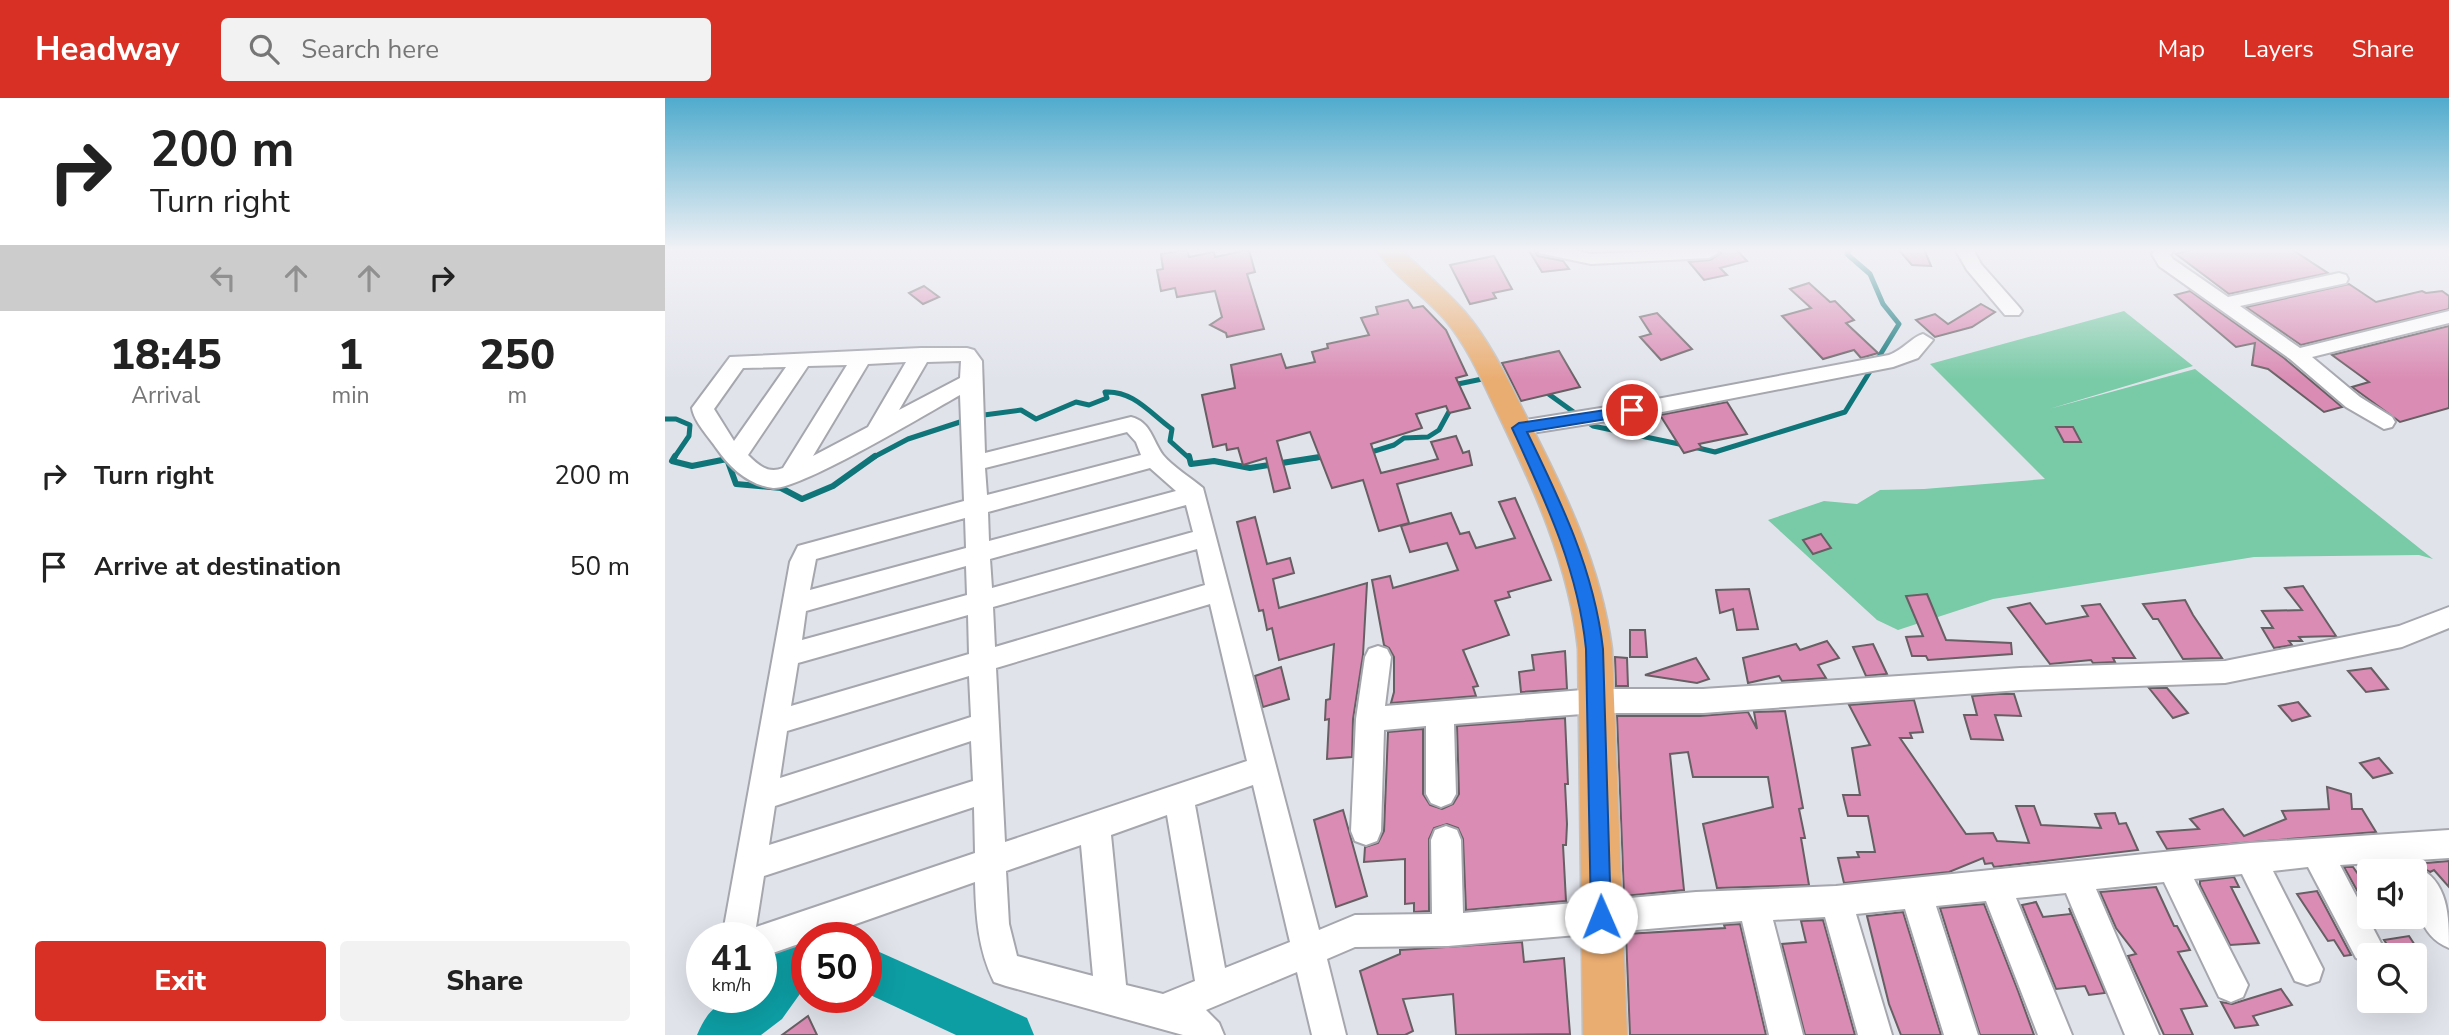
<!DOCTYPE html>
<html lang="en">
<head>
<meta charset="utf-8">
<style>
	body { margin:0; font-family:"Nunito Sans",sans-serif; background:#f2f2f2; color:#222; height:100vh; display:flex; flex-direction:column; font-size:26px; white-space:nowrap }
	* { box-sizing:border-box; margin:0 }
	p { font-size:23px; color:#767676 }
	.icon { flex:none; width:38px; height:38px; fill:none; stroke:currentColor; stroke-width:2; stroke-linecap:round; stroke-linejoin:round }
	.map { position:relative; flex:1; overflow:hidden }
	.panel { display:flex; flex-direction:column; background:#fff; width:665px }
	.panel>* { flex:none }
	.hud { background:#fff; color:#222; overflow:hidden }
	.buttons { position:absolute; left:1692px; top:761px; display:grid; gap:14px }
	.buttons a { display:grid; place-items:center; width:70px; height:70px; border-radius:7px; background:#fff; box-shadow:0 7px 28px #0002; font-size:35px }
	.speed { position:absolute; left:21px; top:824px; display:flex; gap:14px; font-size:35px; font-weight:700; text-align:center }
	.speed>* { display:grid; place-content:center; width:91px; height:91px; border-radius:50%; background:#fff; box-shadow:0 7px 28px #0002; line-height:1 }
	.speed small { font-size:18px; font-weight:400 }
	.speed .limit { border:10px solid #d22; background:#fff; color:#111 }
	.pin { position:absolute; display:grid; place-items:center; width:60px; height:60px; color:#fff; margin:-30px; border:4px solid #fff; border-radius:50%; box-shadow:0 2px 7px #0007 }
	.me { position:absolute; width:77px; margin:-38px; rotate:359deg; stroke-linejoin:round; filter:drop-shadow(0 0 5px #0008) }
	.turn { display:flex; align-items:center; gap:24px; height:147px; padding:0 35px; font-size:32px }
	.turn .icon { width:91px; height:91px; stroke-width:2.5 }
	.turn b { display:block; font-size:49px; line-height:60px }
	.lanes { display:flex; align-items:center; height:66px; padding:0 35px; background:#0003; justify-content:center; gap:35px; direction:ltr }
	.lanes .off { opacity:.35 }
	.eta { display:flex; justify-content:space-evenly; align-items:center; height:119px; text-align:center }
	.eta b { font-size:42px; font-weight:800; line-height:49px }
	.action { display:flex; gap:14px; margin-top:auto; padding:14px 35px }
	.action a { flex:1; height:80px; border-radius:7px; background:#d93025; color:#fff; font-size:28px; font-weight:800; line-height:80px; text-align:center }
	.action a+a { background:#f2f2f2; color:#222 }
	ul { padding:0; list-style:none }
	li { display:flex; align-items:center; gap:21px; height:91px; padding:0 35px }
	li div { flex:1 }
	li b { display:block; font-size:26px }
	li em { font-style:normal }
	header { display:flex; align-items:center; gap:42px; box-sizing:border-box; height:98px; padding:0 35px; background:#d93025; color:#fff }
	header strong { font-size:33px }
	nav { display:flex; gap:38px; margin-inline-start:auto; font-size:24px }
	.search { width:490px; height:63px; background:#f2f2f2; display:flex; align-items:center; gap:18px; box-sizing:border-box; padding:0 24px; border-radius:7px; color:#767676; font-size:26px }
	main { display:flex; flex:1; min-height:0 }
	.map>svg:first-child { display:block }
	.green { fill:#79caa6 }
	.lines { fill:none; stroke-linecap:round; stroke-linejoin:round }
	.stream-far1 { stroke:#0f7579; stroke-width:5 }
	.stream { stroke:#0f7579; stroke-width:6 }
	.river { fill:#0d9ea4; fill-rule:evenodd }
	.building { fill:#da8cb4; stroke:#675f63; stroke-width:2 }
	.minor-casing { stroke:#a5a6ae; stroke-width:4 }
	.major-casing { stroke:#c2c2c2; stroke-width:3 }
	.minor { fill:#fff; fill-rule:evenodd }
	.major { fill:#eaad71; fill-rule:evenodd }
	.route { fill:#1a73e8; stroke:#114b97; stroke-width:2 }
</style>
</head>
<body>
<header>
<strong>Headway</strong>
<div class="search"><svg class="icon" aria-label="search" viewBox="0 0 24 24"><circle cx="10" cy="10" r="6"/><path d="M15 15l6 6"/></svg>Search here</div>
<nav><a>Map</a><a>Layers</a><a>Share</a></nav>
</header>
<main>
<section class="panel">
<div class="hud">
<div class="turn"><svg class="icon" aria-label="right" viewBox="0 0 24 24"><path d="M7 20v-9h11M14 6l5 5-5 5"/></svg><div><b>200 m</b>Turn right</div></div>
<div class="lanes"><svg class="icon off" aria-label="left" viewBox="0 0 24 24"><path d="M17 20v-9H6M10 6l-5 5 5 5"/></svg><svg class="icon off" aria-label="ahead" viewBox="0 0 24 24"><path d="M12 20V5M6 11l6-6 6 6"/></svg><svg class="icon off" aria-label="ahead" viewBox="0 0 24 24"><path d="M12 20V5M6 11l6-6 6 6"/></svg><svg class="icon" aria-label="right" viewBox="0 0 24 24"><path d="M7 20v-9h11M14 6l5 5-5 5"/></svg></div>
</div>
<div class="eta">
<div><b>18:45</b><p>Arrival</p></div>
<div><b>1</b><p>min</p></div>
<div><b>250</b><p>m</p></div>
</div>
<ul>
<li><svg class="icon" aria-label="right" viewBox="0 0 24 24"><path d="M7 20v-9h11M14 6l5 5-5 5"/></svg><div><b>Turn right</b></div><em>200 m</em></li>
<li><svg class="icon" aria-label="arrive" viewBox="0 0 24 24"><path d="M6 21V4h12l-3 4 3 4H6"/></svg><div><b>Arrive at destination</b></div><em>50 m</em></li>
</ul>
<div class="action"><a>Exit</a><a>Share</a></div>
</section>
<div class="map">
<svg width="1784" height="937" viewBox="0 0 1784 937">
	<rect width="100%" height="100%" fill="#e1e3eb"/>
	<path class="green" d="M1459,213L1528,268L1384,311L1530,271L1768,461L1754,457L1589,459L1328,501L1233,532L1212,522L1103,422L1159,403L1192,406L1215,392L1259,391L1380,381L1265,266Z"/>
	<g class="lines">
		<g class="stream-far1">
			<path d="M878,292L928,328L1019,347"/>
			<path d="M790,293L793,286L822,280"/>
			<path d="M319,317L356,312L371,321L411,304L424,307L442,300L440,294C468,292 486,316 507,331L505,343L524,360"/>
			<path d="M0,321H11L25,327L24,338L9,360"/>
			<path d="M1029,349L1050,354L1180,314L1234,226L1218,206L1205,176L1182,156L1185,151"/>
			<path d="M703,355L729,347L739,340L763,339L774,332L786,310"/>
			<path d="M207,360L243,341L295,324"/>
			<path d="M650,360L661,358"/>
		</g>
		<g class="stream">
			<path d="M10,358L7,363L27,368L62,361L71,386L116,390L137,401L168,388L210,358"/>
			<path d="M524,358L526,366L549,363L585,370L661,358"/>
		</g>
		<g class="river">
			<path d="M142,834L157,840H142V886L117,921L96,937H32C46,903 62,900 96,900C96,861 103,845 142,834Z"/>
			<path d="M201,848L362,920L369,937H291L201,895Z"/>
		</g>
	</g>
	<g class="building">
		<path d="M863,151H868L873,158L898,163L904,171L877,174Z"/>
		<path d="M1053,151H1071L1082,163L1055,170L1062,177L1039,182L1024,164L1045,162L1056,155Z"/>
		<path d="M1233,151H1259L1266,168L1247,167Z"/>
		<path d="M1529,151H1626L1663,175L1564,196L1511,156Z"/>
		<path d="M522,152L524,159L549,154L550,159L584,152L590,174L582,176L599,231L562,239L561,235L545,227L557,219L550,193L512,199L510,190L496,193L492,172L498,171L496,156Z"/>
		<path d="M829,158L847,191L828,195L831,200L805,206L785,167Z"/>
		<path d="M1144,185L1165,204L1170,203L1189,222L1181,225L1213,255L1196,260L1189,252L1158,261L1117,218L1146,210L1125,191Z"/>
		<path d="M1684,186L1711,204L1757,193L1761,195L1777,193L1784,198V211L1636,247L1581,209Z"/>
		<path d="M259,188L274,199L258,206L244,195Z"/>
		<path d="M1525,193L1619,260L1677,309L1659,314L1603,271L1587,267L1590,245L1571,249L1510,197Z"/>
		<path d="M743,202L748,210L758,208L781,232L802,277L791,280L805,310L784,315L781,308L751,316L757,330L706,346L716,375L773,361L766,344L791,338L798,355L804,353L807,367L732,386L744,425L714,433L698,382L667,390L645,334L612,343L625,390L609,394L601,360L578,367L573,350L562,352L561,346L548,349L537,297L570,290L566,267L616,256L621,270L650,264L647,254L663,250L662,246L704,237L696,220L713,216L711,209Z"/>
		<path d="M1316,206L1330,214L1307,229L1270,239L1251,222L1270,216L1283,226Z"/>
		<path d="M992,215L1027,251L996,262L975,239L986,236L975,219Z"/>
		<path d="M1784,228V310L1735,324L1687,289L1704,284L1667,257Z"/>
		<path d="M894,253L915,289L856,303L837,265Z"/>
		<path d="M1062,304L1082,336L1034,346L1037,350L1019,355L995,317Z"/>
		<path d="M1391,329H1408L1416,344H1399Z"/>
		<path d="M850,400L886,482L843,494L845,499L830,503L844,537L798,552L813,588L808,589L811,598L726,605L729,594V559L724,550L719,547L707,482L725,478L728,490L793,472L782,445L745,454L736,428L786,415L795,436L804,434L811,450L850,440L834,404Z"/>
		<path d="M590,419L602,466L625,460L629,475L608,481L614,510L702,485L698,557L688,621L687,659L662,661L664,621L660,622L661,602L665,601L669,546L614,562L607,530L602,532L598,512L594,513L572,424Z"/>
		<path d="M1156,436L1166,450L1148,456L1138,442Z"/>
		<path d="M1638,488L1671,538L1634,539L1637,543H1624L1627,547L1609,550L1597,530H1608L1597,513L1637,512L1620,490Z"/>
		<path d="M1084,491L1093,531L1072,532L1068,511L1055,515L1051,492Z"/>
		<path d="M1262,496L1281,542L1346,545L1347,556L1263,562L1261,558H1247L1241,539L1258,538L1241,498Z"/>
		<path d="M1520,502L1528,517L1557,560L1518,561L1493,521H1488L1478,506Z"/>
		<path d="M1365,505L1381,526L1423,518L1417,508L1435,506L1470,560H1448L1450,564L1428,565L1426,562L1385,566L1343,510Z"/>
		<path d="M965,532H980L982,559H965Z"/>
		<path d="M1162,543L1174,560L1153,567L1161,580L1117,583L1114,578L1083,585L1078,560L1131,546L1135,552Z"/>
		<path d="M1208,546L1222,576L1201,578L1188,549Z"/>
		<path d="M900,553L902,591L856,594L854,574L869,572L867,557Z"/>
		<path d="M950,559L962,560L963,588H951Z"/>
		<path d="M1031,560L1044,581L1032,585L980,577Z"/>
		<path d="M616,569L624,601L598,609L590,578Z"/>
		<path d="M1706,570L1723,591L1701,594L1683,573Z"/>
		<path d="M1484,590H1502L1523,615L1508,620Z"/>
		<path d="M1334,596H1349L1356,618L1330,617L1338,642L1306,641L1299,617H1312L1307,598Z"/>
		<path d="M1249,602L1258,634L1245,635L1247,640H1235L1301,736L1328,735L1332,743L1364,745L1351,708H1369L1376,727L1436,730L1430,716L1450,715L1454,726L1461,725L1473,752L1329,769L1327,765L1320,766L1318,760L1284,774L1179,785L1173,760L1194,759L1192,754H1210L1203,718H1183L1178,697H1195L1187,650L1205,647L1184,607Z"/>
		<path d="M1633,604L1645,618L1627,623L1614,608Z"/>
		<path d="M1120,613L1138,710L1134,711L1140,740H1136L1144,787L1052,790L1038,726L1108,709L1103,679H1028L1023,654L1005,656L1019,792L959,798L952,618H1035L1083,614L1092,631L1089,614Z"/>
		<path d="M900,620L903,686H900L902,726L901,747H898L901,803L801,812L798,741L793,730L782,726L769,730L764,741V813L749,814V805L740,806V761L699,764L700,749L713,745L719,733L723,634L758,631V696L765,707L777,711L788,706L794,696L792,628Z"/>
		<path d="M1714,660L1727,675L1708,680L1695,665Z"/>
		<path d="M1662,689L1686,696L1687,711H1697L1711,734L1502,751L1492,734L1534,731L1525,721L1558,711L1579,738L1621,721L1617,713L1664,711Z"/>
		<path d="M678,712L702,798L671,809L649,722Z"/>
		<path d="M1784,763V789L1769,772L1765,774L1750,766Z"/>
		<path d="M1679,769H1688L1704,792V814Z"/>
		<path d="M1569,779L1574,789H1566L1594,845L1565,847L1535,787V783Z"/>
		<path d="M1491,789L1509,828H1512L1525,852L1513,854L1542,908L1516,911L1528,937H1499L1463,858L1471,856L1451,830L1435,794Z"/>
		<path d="M1652,793L1686,857L1679,858L1669,842L1663,843L1632,796Z"/>
		<path d="M1371,804L1378,819L1406,816L1404,810L1440,895L1424,897L1420,888L1391,891L1357,807Z"/>
		<path d="M1319,806L1353,893L1369,937H1315L1275,810Z"/>
		<path d="M1238,814L1276,937H1236L1224,906L1202,818Z"/>
		<path d="M1158,822L1190,937H1140L1117,846L1141,844L1136,823Z"/>
		<path d="M1075,826L1101,937H965L961,836L1060,830L1059,827Z"/>
		<path d="M1744,838L1757,858H1730L1719,842Z"/>
		<path d="M857,844L859,864L899,860L905,936L791,937L788,896L738,901L748,933L740,937H713L695,873L735,856V852Z"/>
		<path d="M1616,891L1627,907L1588,918L1593,927L1570,930L1556,904L1567,906Z"/>
		<path d="M143,918L152,937H117Z"/>
	</g>
	<g class="lines">
		<defs>
			<g id="minor">
				<path d="M871,151H904L926,156L1049,151L1053,155L1044,160L926,166L874,155Z"/>
				<path d="M1290,151H1308L1316,166L1354,209L1357,213L1354,217H1340L1302,172Z"/>
				<path d="M1491,151H1510L1505,157L1508,161L1563,199L1674,175L1681,177L1683,181L1681,185L1575,208L1635,250L1784,213V225L1647,259L1695,299L1727,319L1730,324L1727,329L1719,331L1681,309L1625,261L1494,168L1487,156Z"/>
				<path d="M1258,236L1268,242L1253,260L1228,269L992,315L854,337L846,335L843,330L846,325L854,323L992,301L1224,257C1238,252 1247,239 1258,236Z"/>
				<path d="M256,250H302L309,252L317,263L320,355L466,319C486,324 487,342 498,357C508,369 526,380 538,390L654,832L690,817L767,816L766,742L770,732L781,728L792,732L796,742L798,815L1031,794L1171,788L1585,745L1784,732V760L1675,767L1718,849L1715,858H1704L1702,865L1691,860L1643,769L1608,773L1658,871L1654,883L1642,887L1630,883L1577,776L1529,781L1583,887L1578,899L1566,904L1554,899L1499,784L1431,791L1494,937H1460L1401,795L1351,800L1407,937H1373L1321,803L1271,808L1313,937H1279L1240,811L1191,816L1227,937H1193L1160,819L1108,822L1138,937H1104L1077,823L783,848L690,849L662,861L681,937H647L632,874L541,912L554,925L559,937H518L341,888L329,884C313,851 311,819 310,784L151,840H142V843L96,859V840H57L125,464L133,448L299,403L295,297C263,315 135,392 108,390C84,387 65,370 52,351C44,339 29,324 27,310L65,259ZM296,263L295,280L234,312L262,264ZM241,264L203,329L148,358L203,266ZM182,267L118,370C103,376 93,367 83,357L143,268ZM121,269L69,343L49,311L78,270ZM462,334L471,344L476,357L322,397L320,370ZM485,370L511,393L324,443L323,414ZM521,407L528,434L327,490L325,461ZM300,420L301,450L145,492L151,461ZM532,451L540,487L330,549L328,509ZM301,468L302,497L137,542L141,513ZM545,506L582,663L340,744L331,570ZM303,517L304,556L126,608L133,565ZM304,578L306,619L115,680L122,633ZM306,643L308,683L104,747L110,708ZM588,687L625,844L560,870L530,707ZM309,709L310,755L91,829L99,778ZM502,717L530,883L498,896L461,887L446,737ZM416,747L428,878L352,858L344,826L341,773Z"/>
				<path d="M1784,509V530L1737,549L1560,585L1355,592L1038,615H930L789,626L791,696L786,705L776,709L766,705L761,696V628L719,632L716,733L712,743L701,747L690,743L686,733L691,621L700,559L704,551L713,548L722,551L726,559L720,608L930,591H1038L1355,570L1560,563L1734,528Z"/>
				<path d="M1750,768C1784,782 1784,819 1784,850C1752,837 1750,803 1750,774H1739Z"/>
			</g>
			<path id="major" d="M711,151H735C757,172 781,192 800,214C825,243 843,282 860,316C899,391 936,467 947,551L962,937H918L913,551C904,467 869,391 833,316C818,285 803,249 781,223C760,198 728,178 711,151Z"/>
		</defs>
		<use href="#minor" class="minor-casing"/>
		<use href="#major" class="major-casing"/>
		<use href="#minor" class="minor"/>
		<use href="#major" class="major"/>
	</g>
	<linearGradient id="sky" x2="0" y2="1"><stop stop-color="#50abcd"/><stop offset="0.54" stop-color="#f2f2f6"/><stop offset="1" stop-color="#f2f2f6" stop-opacity="0"/></linearGradient>
	<rect width="1784" height="282" fill="url(#sky)"/>
	<path class="route" d="M967,308L974,312L972,316L862,334C896,404 929,472 938,551L946,819L943,826L936,829L929,826L926,819L921,551C913,471 880,402 847,330L854,325Z"/>
</svg>
<div class="buttons">
<a><svg class="icon" aria-label="sound" viewBox="0 0 24 24"><path d="M4 9h4l5-4v14l-5-4H4zM17 9q2 3 0 6"/></svg></a>
<a><svg class="icon" aria-label="search" viewBox="0 0 24 24"><circle cx="10" cy="10" r="6"/><path d="M15 15l6 6"/></svg></a>
</div>
<div class="speed"><div>41<small>km/h</small></div><div class="limit">50</div></div>
<div class="pin" style="left:967px;top:312px;background:#d93025"><svg class="icon" aria-label="arrive" viewBox="0 0 24 24"><path d="M6 21V4h12l-3 4 3 4H6"/></svg></div>
<svg class="me" style="left:936px;top:819px" viewBox="-20 -20 40 40"><circle r="19" fill="#fff"/><path d="M0-13L10 11 0 6-10 11z" fill="#1a73e8"/></svg>
</div>
</main>
</body>
</html>
